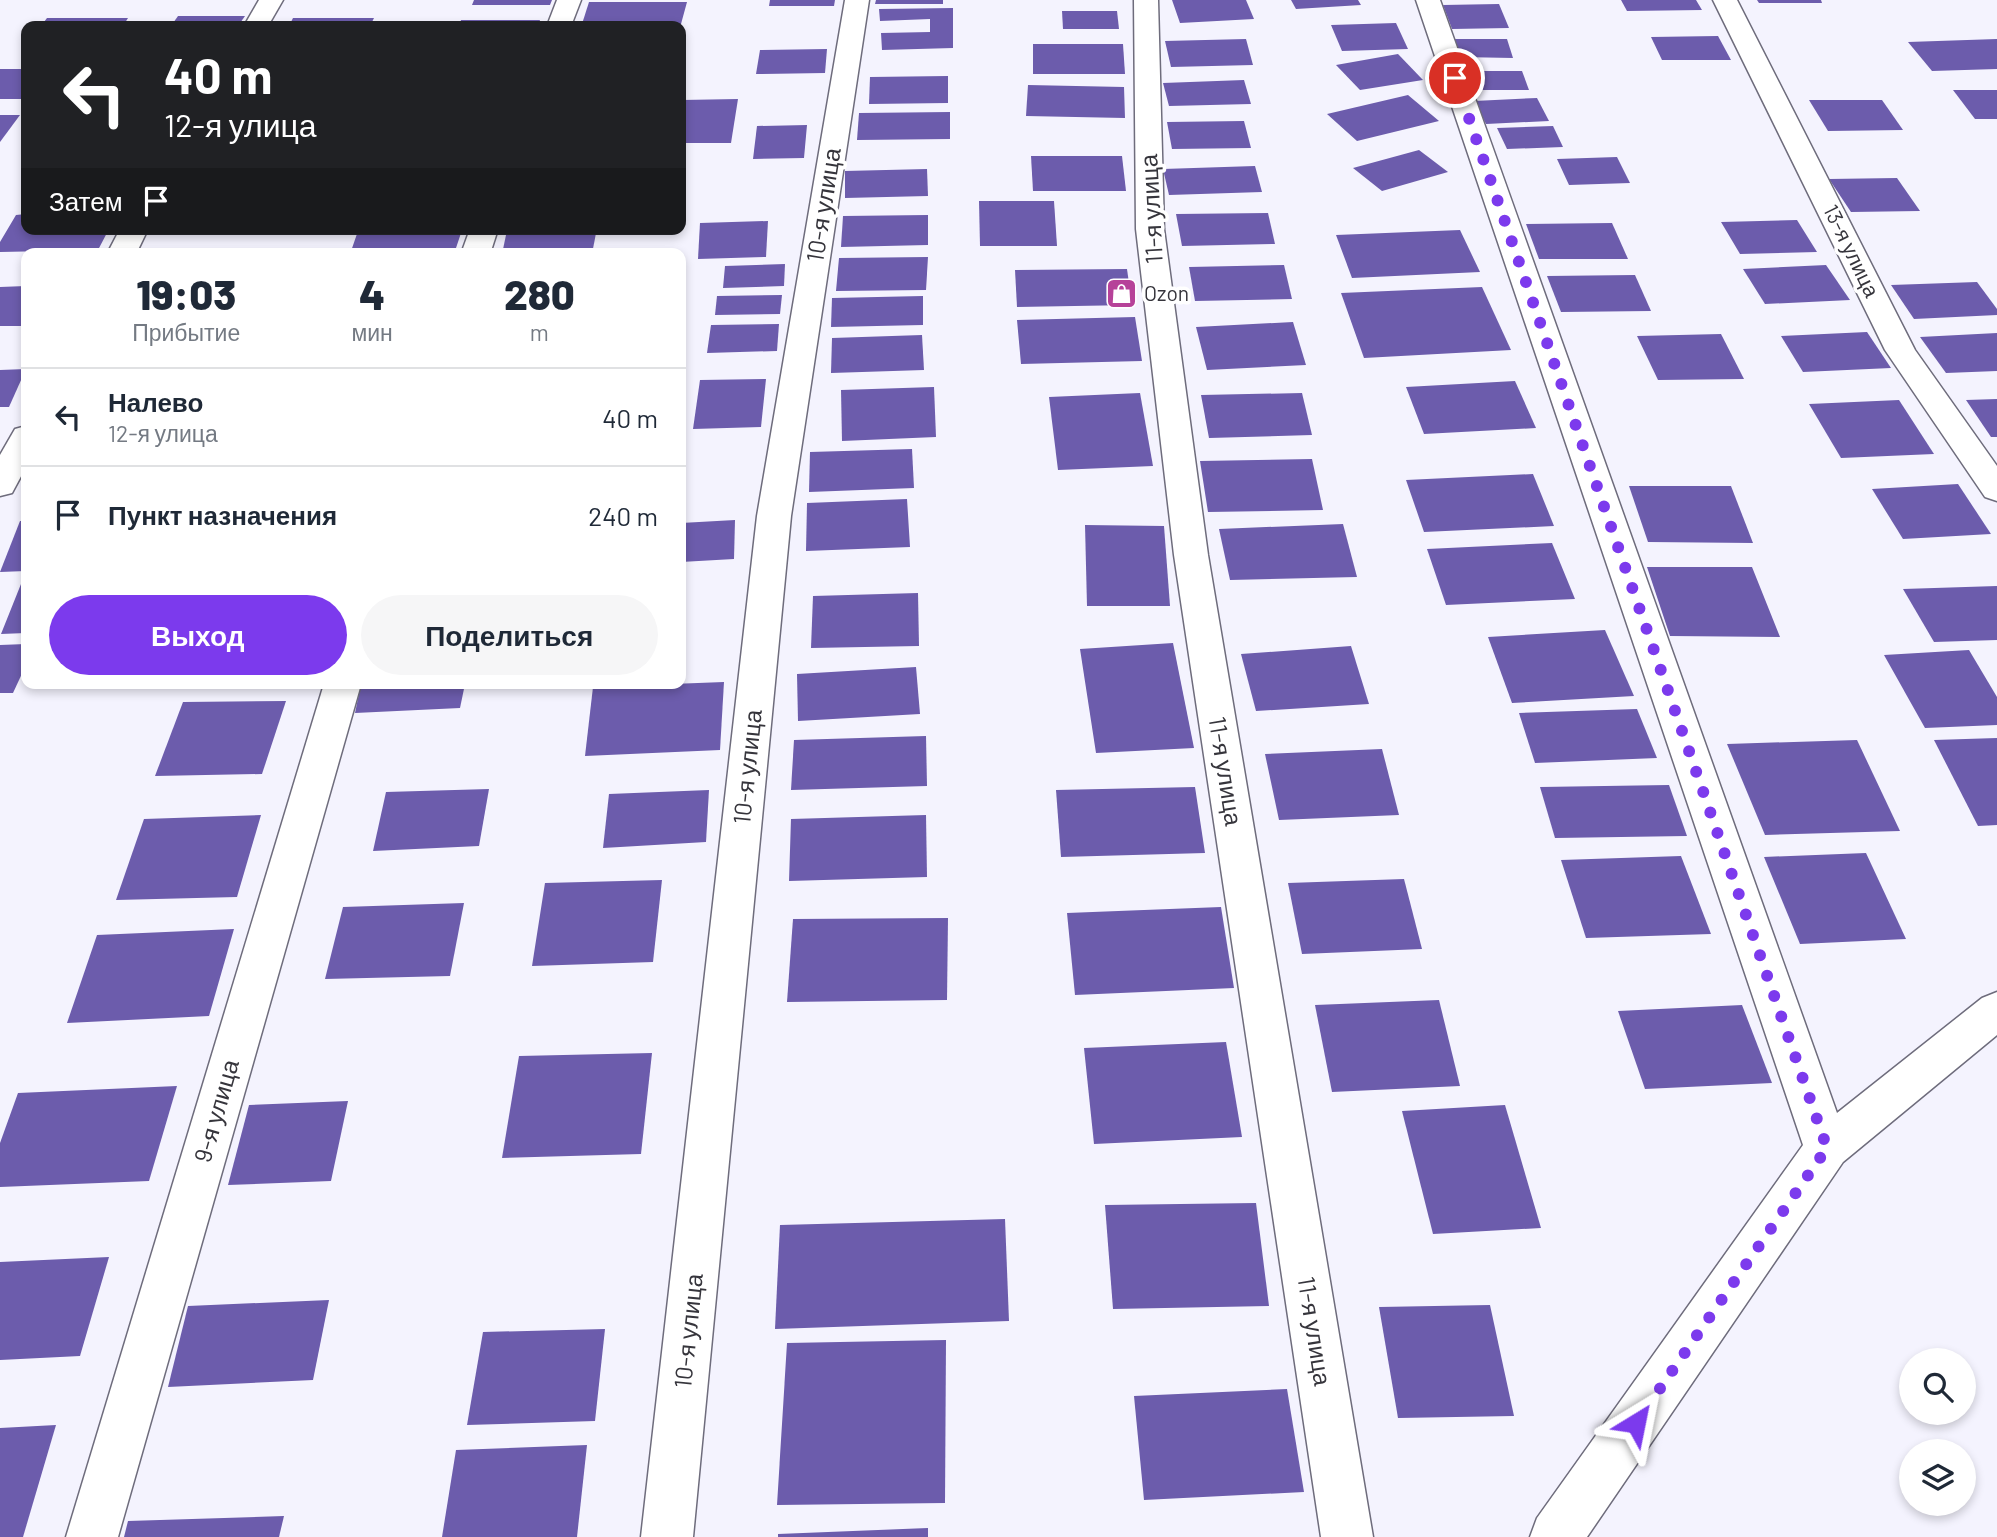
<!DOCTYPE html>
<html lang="ru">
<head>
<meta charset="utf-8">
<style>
	body { margin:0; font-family:Barlow,sans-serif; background:#f6f6f7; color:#1f2937; height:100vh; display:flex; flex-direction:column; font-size:26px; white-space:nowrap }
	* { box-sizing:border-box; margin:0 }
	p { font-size:23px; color:#747a83 }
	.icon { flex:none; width:38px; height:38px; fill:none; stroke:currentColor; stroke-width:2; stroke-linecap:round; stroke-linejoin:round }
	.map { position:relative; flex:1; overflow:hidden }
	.side { position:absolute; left:21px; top:248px; width:665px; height:441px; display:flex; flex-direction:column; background:#fff; border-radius:14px; box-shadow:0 4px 10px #0003 }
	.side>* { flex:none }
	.guide { position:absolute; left:21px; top:21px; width:665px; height:214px; border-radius:14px; box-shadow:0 4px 10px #0003; background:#202124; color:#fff; overflow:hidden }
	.fabs { position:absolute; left:1899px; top:1348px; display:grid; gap:14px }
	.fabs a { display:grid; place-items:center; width:77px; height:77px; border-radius:50%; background:#fff; box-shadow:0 4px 10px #0003; font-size:35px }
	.pin { position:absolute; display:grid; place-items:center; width:60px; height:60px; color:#fff; margin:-30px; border:4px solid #fff; border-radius:50%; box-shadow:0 2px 7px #0007 }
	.me { position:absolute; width:77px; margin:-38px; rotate:35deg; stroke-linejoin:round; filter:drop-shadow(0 0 5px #0008) }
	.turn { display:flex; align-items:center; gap:24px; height:147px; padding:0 28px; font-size:32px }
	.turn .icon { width:91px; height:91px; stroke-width:2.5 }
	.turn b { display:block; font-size:49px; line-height:60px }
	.then { display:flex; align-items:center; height:66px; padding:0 28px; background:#0003; gap:14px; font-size:26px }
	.eta { display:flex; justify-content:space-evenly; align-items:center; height:119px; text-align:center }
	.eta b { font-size:42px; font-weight:800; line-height:49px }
	.cta { display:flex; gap:14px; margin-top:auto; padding:14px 28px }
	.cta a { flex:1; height:80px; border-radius:42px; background:#7c3aed; color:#fff; font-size:28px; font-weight:800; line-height:80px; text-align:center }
	.cta a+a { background:#f6f6f7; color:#1f2937 }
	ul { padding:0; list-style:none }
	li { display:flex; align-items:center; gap:21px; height:98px; padding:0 28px; border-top:2px solid #e0e1e3 }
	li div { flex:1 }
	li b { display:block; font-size:26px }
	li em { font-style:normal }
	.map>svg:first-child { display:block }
	.building { fill:#6c5cac }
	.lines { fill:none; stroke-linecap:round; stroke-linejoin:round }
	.minor-casing { stroke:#6e6c7c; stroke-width:3 }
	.minor { fill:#fff; fill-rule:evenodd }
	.route { stroke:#7c3aed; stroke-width:12; stroke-dasharray:0 21.6 }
	.labels { text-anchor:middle; stroke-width:7; stroke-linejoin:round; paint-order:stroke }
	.far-street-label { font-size:21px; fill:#36353c; stroke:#fff }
	.far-poi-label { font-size:21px; fill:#36353c; stroke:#fff; text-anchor:start }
	.street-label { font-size:24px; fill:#36353c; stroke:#fff }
</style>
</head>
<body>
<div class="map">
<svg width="1997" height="1537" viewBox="0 0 1997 1537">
	<rect width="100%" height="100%" fill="#f4f3fe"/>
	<g class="building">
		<path d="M474,0H552L550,5H472Z"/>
		<path d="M770,0H835L834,6H769Z"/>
		<path d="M876,0H943V4H875Z"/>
		<path d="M1172,0H1246L1254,19L1180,23Z"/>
		<path d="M1291,0H1358L1361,5L1296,9Z"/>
		<path d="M1621,0H1696L1702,10L1627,11Z"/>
		<path d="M1757,0H1821L1822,3H1759Z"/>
		<path d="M589,2H687L681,24H582Z"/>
		<path d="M1499,4L1509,28L1452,29L1443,5Z"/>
		<path d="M953,8V48L882,50L881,33L930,32V19L880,21L879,9Z"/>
		<path d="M1062,11H1117L1119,29H1063Z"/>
		<path d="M178,16H245L238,26H171Z"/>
		<path d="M47,18H128L123,26H41Z"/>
		<path d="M293,18H374L370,26H289Z"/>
		<path d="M461,20H540L538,26H459Z"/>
		<path d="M1396,23L1408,49L1342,51L1331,25Z"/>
		<path d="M1718,36L1731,60H1662L1651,37Z"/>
		<path d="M1246,39L1253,65L1171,67L1165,41Z"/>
		<path d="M1454,39H1507L1513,58L1460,57Z"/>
		<path d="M1997,39V69L1932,71L1908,42Z"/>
		<path d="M1033,44H1123L1125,74H1033Z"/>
		<path d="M827,49L825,73L756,74L760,50Z"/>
		<path d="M1398,54L1423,80L1360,90L1336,65Z"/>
		<rect x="0" y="69" width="26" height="30"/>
		<path d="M1463,71H1522L1529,90H1470Z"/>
		<path d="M948,76V103L869,104L870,77Z"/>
		<path d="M1244,80L1251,104L1169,106L1163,83Z"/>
		<path d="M1028,85L1124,87L1125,118L1026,116Z"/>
		<path d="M1953,90H1997V119H1975Z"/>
		<path d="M1408,95L1439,121L1357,141L1327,114Z"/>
		<path d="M1537,98L1549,121L1486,124L1474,101Z"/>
		<path d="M738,99L731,143H681L682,100Z"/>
		<path d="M1809,100H1882L1903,130L1828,131Z"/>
		<path d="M950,112V139L857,140L859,113Z"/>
		<path d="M0,115H20L0,142Z"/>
		<path d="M1244,121L1251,148L1172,149L1167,122Z"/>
		<path d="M807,125L804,158L753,159L757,126Z"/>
		<path d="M1553,126L1563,147L1507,149L1497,128Z"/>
		<path d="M1419,150L1448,172L1382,191L1353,168Z"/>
		<path d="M1031,156H1122L1126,191H1033Z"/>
		<path d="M1617,157L1630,183L1569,185L1557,159Z"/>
		<path d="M1255,166L1262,192L1169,195L1163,169Z"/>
		<path d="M927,169L928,196L845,198V171Z"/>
		<path d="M1897,178L1920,211L1851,212L1829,179Z"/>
		<path d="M979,201H1054L1057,246H980Z"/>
		<path d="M1268,213L1275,244L1182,246L1176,214Z"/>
		<path d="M26,214V229H109L98,250L0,252V242L16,215Z"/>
		<path d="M928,215V245L841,247L843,216Z"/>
		<path d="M1797,220L1817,252L1740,254L1721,222Z"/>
		<path d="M768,221L766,257L698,259L700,223Z"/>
		<path d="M1612,223L1628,259H1539L1526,224Z"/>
		<path d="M462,230L454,254H350L358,231Z"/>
		<path d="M1460,230L1480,272L1352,278L1336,235Z"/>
		<path d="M596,233L592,254H502L506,235Z"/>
		<path d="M928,257L926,290L836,291L839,258Z"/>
		<path d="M785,264L784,286L723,288L725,266Z"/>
		<path d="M1284,265L1292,299L1195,301L1189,267Z"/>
		<path d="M1826,265L1850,300L1765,304L1743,269Z"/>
		<path d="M1127,269L1132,305L1017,307L1015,270Z"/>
		<path d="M1635,275L1651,311L1561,312L1547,276Z"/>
		<path d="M1977,282L1997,309V315L1914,319L1891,285Z"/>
		<path d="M26,286V326H0V287Z"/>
		<path d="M1482,287L1511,350L1364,358L1341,293Z"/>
		<path d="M782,295L780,314L715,315L717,296Z"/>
		<path d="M923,296V325L831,327L832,298Z"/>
		<path d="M1135,317L1142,361L1021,364L1017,320Z"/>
		<path d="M1293,322L1306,365L1207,370L1196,327Z"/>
		<path d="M779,324L777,351L707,353L711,325Z"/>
		<path d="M1867,332L1891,368L1803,372L1781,336Z"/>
		<path d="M1997,333V371L1946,373L1920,337Z"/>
		<path d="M1721,334L1744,379L1658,380L1637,336Z"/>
		<path d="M922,335L924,370L831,373L832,338Z"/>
		<path d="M26,369L9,407H0V370Z"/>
		<path d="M766,379L761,427L693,429L700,380Z"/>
		<path d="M1515,381L1536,428L1424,434L1406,387Z"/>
		<path d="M934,387L936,437L842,441L841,390Z"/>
		<path d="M1140,393L1153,466L1058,470L1049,397Z"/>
		<path d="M1302,393L1312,435L1209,438L1201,395Z"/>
		<path d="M1997,399V437H1991L1966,400Z"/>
		<path d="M1899,400L1934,454L1841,458L1809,404Z"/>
		<path d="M912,449L914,488L809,492L810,452Z"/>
		<path d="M1312,459L1323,510L1208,512L1200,461Z"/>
		<path d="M1533,474L1554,526L1424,532L1406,480Z"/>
		<path d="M1958,484L1991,534L1903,539L1872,489Z"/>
		<path d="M1629,486H1731L1753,543L1648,542Z"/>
		<path d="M907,499L910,547L806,551L807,503Z"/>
		<path d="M735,520L734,559L681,562V523Z"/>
		<path d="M20,521H26V571L0,572Z"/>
		<path d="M1343,524L1357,577L1230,580L1219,529Z"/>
		<path d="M1085,525L1164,526L1170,606H1087Z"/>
		<path d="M1552,543L1575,599L1446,605L1427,549Z"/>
		<path d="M1647,567H1752L1780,637L1670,636Z"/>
		<path d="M26,583V633L1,634L21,584Z"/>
		<path d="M1997,586V640L1934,642L1903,589Z"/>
		<path d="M918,593L919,646L811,648L813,596Z"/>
		<path d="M1605,630L1634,696L1512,703L1488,637Z"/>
		<path d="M1173,643L1194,748L1096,753L1080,649Z"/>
		<path d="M26,644V665L13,693H0V645Z"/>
		<path d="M1351,646L1369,704L1256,711L1241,654Z"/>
		<path d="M1969,650L1997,697V725L1925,728L1884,655Z"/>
		<path d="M916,667L920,714L798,721L797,674Z"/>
		<path d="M724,682L720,750L585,756L593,687Z"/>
		<path d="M361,684H465L460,708L355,713Z"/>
		<path d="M286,701L262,774L155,776L183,702Z"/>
		<path d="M1637,709L1657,758L1535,763L1519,713Z"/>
		<path d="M926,736L927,786L791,790L794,740Z"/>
		<path d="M1997,738V825L1978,826L1934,740Z"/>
		<path d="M1857,740L1900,831L1765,835L1727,744Z"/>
		<path d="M1382,749L1399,815L1279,820L1265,754Z"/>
		<path d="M1669,785L1687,836L1555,838L1540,787Z"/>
		<path d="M1195,787L1205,853L1061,857L1056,790Z"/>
		<path d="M489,789L479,846L373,851L386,792Z"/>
		<path d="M709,790L706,842L603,848L609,794Z"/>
		<path d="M261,815L237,897L116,900L144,819Z"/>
		<path d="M926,815L927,877L789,881L791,819Z"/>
		<path d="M1866,853L1906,939L1800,944L1764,857Z"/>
		<path d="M1681,856L1711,934L1586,938L1561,860Z"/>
		<path d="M1404,879L1422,949L1302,954L1288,883Z"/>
		<path d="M662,880L653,962L532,966L545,883Z"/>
		<path d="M464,903L450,976L325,979L343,907Z"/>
		<path d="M1221,907L1234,988L1075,995L1067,913Z"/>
		<path d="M948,918L947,1000L787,1002L793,919Z"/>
		<path d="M234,929L209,1016L67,1023L97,935Z"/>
		<path d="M1439,1000L1460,1086L1332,1092L1315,1005Z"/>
		<path d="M1742,1005L1772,1083L1645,1089L1618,1011Z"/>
		<path d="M1226,1042L1242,1137L1094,1144L1084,1048Z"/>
		<path d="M652,1053L641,1154L502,1158L519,1056Z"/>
		<path d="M177,1086L149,1181L0,1187V1143L18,1093Z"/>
		<path d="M348,1101L331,1181L228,1185L249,1105Z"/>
		<path d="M1505,1105L1541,1228L1433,1234L1402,1111Z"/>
		<path d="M1256,1203L1269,1306L1113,1309L1105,1205Z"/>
		<path d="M1005,1219L1009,1321L775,1329L780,1225Z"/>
		<path d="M109,1257L80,1356L0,1360V1262Z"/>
		<path d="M329,1300L313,1380L168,1387L188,1306Z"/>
		<path d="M1490,1305L1514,1416L1398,1418L1379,1307Z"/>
		<path d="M605,1329L595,1421L467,1425L483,1332Z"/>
		<path d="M946,1340L945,1503L777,1505L787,1343Z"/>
		<path d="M1287,1389L1304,1492L1144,1500L1134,1396Z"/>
		<path d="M56,1425L23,1537H0V1428Z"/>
		<path d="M587,1445L577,1537H442L456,1450Z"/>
		<path d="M284,1516L279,1537H124L128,1521Z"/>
		<path d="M928,1528V1537H778V1534Z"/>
	</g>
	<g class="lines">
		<defs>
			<g id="minor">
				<path d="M259,0H283L268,26H244Z"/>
				<path d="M557,0H581L571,26H547Z"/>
				<path d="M845,0H869L791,516L693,1537H641L757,516Z"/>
				<path d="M1134,0H1158L1164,229L1208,555L1373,1537H1321L1174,555L1136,229Z"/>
				<path d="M1416,0H1440L1837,1113L1982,998L1997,992V1035L1843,1162L1587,1537H1530L1537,1518L1803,1145Z"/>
				<path d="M1713,0H1737L1915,350L1997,466V501L1985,497L1885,350Z"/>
				<path d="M120,229H148L136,254H107Z"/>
				<path d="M470,229H498L490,254H461Z"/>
				<path d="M26,426V467L12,493L0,496V455L15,429Z"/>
				<path d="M324,684H361L118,1537H66Z"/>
			</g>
		</defs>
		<use href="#minor" class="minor-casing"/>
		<use href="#minor" class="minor"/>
	</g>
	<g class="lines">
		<path class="route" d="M1455,78L1827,1148L1636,1423"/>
	</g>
	<defs>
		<symbol id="shop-square" viewBox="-11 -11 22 22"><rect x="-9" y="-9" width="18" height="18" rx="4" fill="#b64199" stroke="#fff"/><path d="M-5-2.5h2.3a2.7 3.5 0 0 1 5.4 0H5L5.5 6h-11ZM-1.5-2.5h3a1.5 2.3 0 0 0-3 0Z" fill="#fff"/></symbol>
	</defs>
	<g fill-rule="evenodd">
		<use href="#shop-square" x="1104" y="276" width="35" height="35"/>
	</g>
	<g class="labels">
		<g class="far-street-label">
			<text transform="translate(1851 251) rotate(64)" y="7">13-я улица</text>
		</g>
		<g class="far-poi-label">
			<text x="1144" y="301">Ozon</text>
		</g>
		<g class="street-label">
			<text transform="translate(824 205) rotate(-81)" y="8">10-я улица</text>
			<text transform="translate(1152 209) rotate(-93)" y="8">11-я улица</text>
			<text transform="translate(748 767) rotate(-84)" y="8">10-я улица</text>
			<text transform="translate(1225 771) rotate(81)" y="8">11-я улица</text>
			<text transform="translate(217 1111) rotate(-74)" y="8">9-я улица</text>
			<text transform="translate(689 1331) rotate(-84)" y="8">10-я улица</text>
			<text transform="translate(1314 1331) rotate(81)" y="8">11-я улица</text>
		</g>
	</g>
</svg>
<div class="fabs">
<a><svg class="icon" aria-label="search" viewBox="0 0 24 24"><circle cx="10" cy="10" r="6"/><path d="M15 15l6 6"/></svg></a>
<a><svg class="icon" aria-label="layers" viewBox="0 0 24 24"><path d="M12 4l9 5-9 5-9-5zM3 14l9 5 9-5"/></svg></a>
</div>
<div class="pin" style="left:1455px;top:78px;background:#d93025"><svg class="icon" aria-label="arrive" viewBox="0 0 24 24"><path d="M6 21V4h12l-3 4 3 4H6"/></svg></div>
<svg class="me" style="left:1636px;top:1423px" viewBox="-20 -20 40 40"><path d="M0-17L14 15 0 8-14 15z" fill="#7c3aed" stroke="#fff" stroke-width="4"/></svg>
<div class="guide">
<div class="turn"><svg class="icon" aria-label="left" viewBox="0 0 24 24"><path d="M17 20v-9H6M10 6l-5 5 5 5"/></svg><div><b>40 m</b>12-я улица</div></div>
<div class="then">Затем<svg class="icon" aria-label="arrive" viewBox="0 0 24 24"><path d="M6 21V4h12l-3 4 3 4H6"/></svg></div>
</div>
<section class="side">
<div class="eta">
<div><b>19:03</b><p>Прибытие</p></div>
<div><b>4</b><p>мин</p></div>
<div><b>280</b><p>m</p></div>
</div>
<ul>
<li><svg class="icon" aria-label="left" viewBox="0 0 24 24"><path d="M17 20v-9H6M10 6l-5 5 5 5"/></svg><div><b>Налево</b><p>12-я улица</p></div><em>40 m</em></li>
<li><svg class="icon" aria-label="arrive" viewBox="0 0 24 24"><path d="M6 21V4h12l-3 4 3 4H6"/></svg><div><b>Пункт назначения</b></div><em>240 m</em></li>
</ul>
<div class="cta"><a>Выход</a><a>Поделиться</a></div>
</section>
</div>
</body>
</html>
